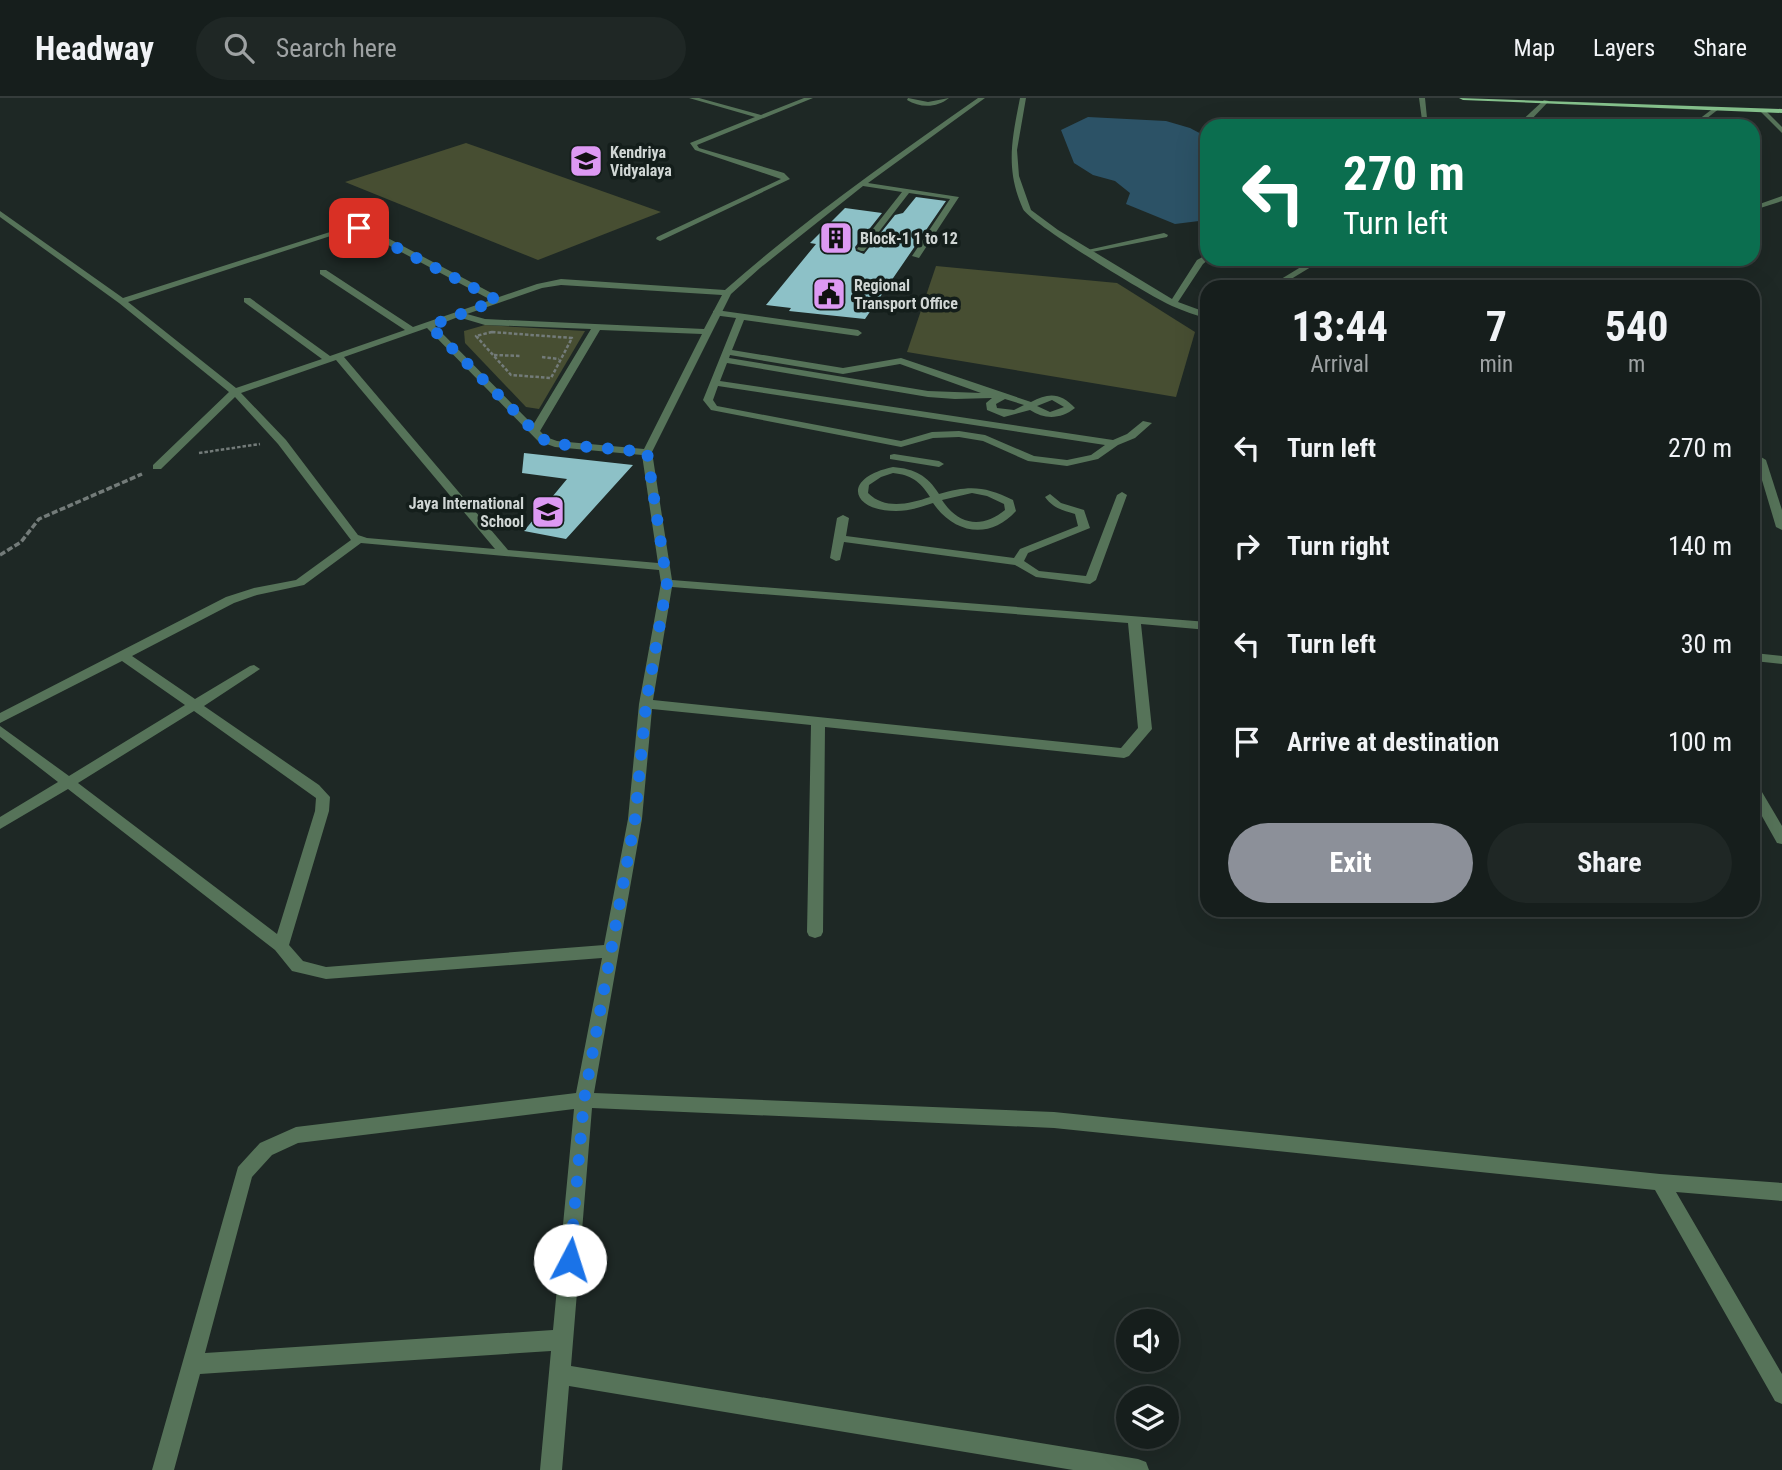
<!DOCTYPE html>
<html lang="en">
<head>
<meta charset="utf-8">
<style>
	body { margin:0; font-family:"Roboto Condensed",sans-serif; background:#1f2725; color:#f1f3f6; height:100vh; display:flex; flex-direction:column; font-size:26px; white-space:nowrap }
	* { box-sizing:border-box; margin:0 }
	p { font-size:23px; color:#9ea2a3 }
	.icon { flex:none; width:38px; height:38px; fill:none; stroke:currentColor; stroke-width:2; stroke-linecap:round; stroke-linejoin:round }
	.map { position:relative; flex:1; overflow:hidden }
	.drawer { position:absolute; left:1200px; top:182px; width:560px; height:637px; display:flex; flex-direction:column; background:#161e1c; border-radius:21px; box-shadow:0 7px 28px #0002,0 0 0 2px #353c3b }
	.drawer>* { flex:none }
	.banner { position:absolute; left:1200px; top:21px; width:560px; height:147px; border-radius:21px; box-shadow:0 7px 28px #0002,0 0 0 2px #353c3b; background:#0b6e4f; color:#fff; overflow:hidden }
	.tools { position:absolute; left:1116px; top:1211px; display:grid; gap:14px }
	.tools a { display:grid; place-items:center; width:63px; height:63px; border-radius:50%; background:#161e1c; box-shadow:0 7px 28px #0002,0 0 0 2px #353c3b; font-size:35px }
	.pin { position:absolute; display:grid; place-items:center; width:60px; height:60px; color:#fff; margin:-30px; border-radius:14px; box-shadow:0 4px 10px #0006 }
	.me { position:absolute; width:77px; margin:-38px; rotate:5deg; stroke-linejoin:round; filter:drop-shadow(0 0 5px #0008) }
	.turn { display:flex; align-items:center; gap:24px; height:147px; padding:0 28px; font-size:32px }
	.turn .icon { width:91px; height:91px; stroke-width:2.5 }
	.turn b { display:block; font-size:49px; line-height:60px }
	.eta { display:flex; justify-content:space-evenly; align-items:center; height:119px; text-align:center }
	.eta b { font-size:42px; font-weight:700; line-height:49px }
	.button { display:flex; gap:14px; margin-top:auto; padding:14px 28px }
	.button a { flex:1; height:80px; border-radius:42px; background:#8c9099; color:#fff; font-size:28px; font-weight:700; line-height:80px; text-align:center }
	.button a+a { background:#1f2725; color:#f1f3f6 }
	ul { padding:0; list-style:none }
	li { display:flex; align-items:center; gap:21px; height:98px; padding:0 28px }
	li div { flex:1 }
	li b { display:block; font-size:26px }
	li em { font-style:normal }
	header { display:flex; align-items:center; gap:42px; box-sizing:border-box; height:98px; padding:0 35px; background:#161e1c; border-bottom:2px solid #353c3b }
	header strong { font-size:33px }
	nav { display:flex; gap:38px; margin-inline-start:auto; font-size:24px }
	.search { width:490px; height:63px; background:#1f2725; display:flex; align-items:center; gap:18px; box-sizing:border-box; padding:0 24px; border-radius:38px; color:#9ea2a3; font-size:26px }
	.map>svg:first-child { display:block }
	.green { fill:#474e32 }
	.water { fill:#2c5266 }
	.building { fill:#8dc1c7 }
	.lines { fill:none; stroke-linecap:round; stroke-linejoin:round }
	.path-far1 { stroke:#737b79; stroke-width:2.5; stroke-dasharray:3.5 2; stroke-linecap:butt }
	.path { stroke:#737b79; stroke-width:3.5; stroke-dasharray:6 2.5; stroke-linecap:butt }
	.service { fill:#567359; fill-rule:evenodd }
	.minor { fill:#567359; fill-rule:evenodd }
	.primary { fill:#85c18c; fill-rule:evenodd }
	.route { stroke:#1a73e8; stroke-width:12; stroke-dasharray:0 21.6 }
	.labels { text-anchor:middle; stroke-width:7; stroke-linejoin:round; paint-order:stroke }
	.far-poi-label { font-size:16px; font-weight:bold; fill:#d0d6d4; stroke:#141e1b; text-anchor:start }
</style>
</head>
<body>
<header>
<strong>Headway</strong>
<div class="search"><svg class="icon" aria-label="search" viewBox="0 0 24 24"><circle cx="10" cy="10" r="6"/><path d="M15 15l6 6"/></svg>Search here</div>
<nav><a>Map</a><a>Layers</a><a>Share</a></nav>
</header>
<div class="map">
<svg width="1782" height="1372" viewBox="0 0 1782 1372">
	<rect width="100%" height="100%" fill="#1e2825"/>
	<g class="green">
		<path d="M466,45L661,114L538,162L345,84Z"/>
		<path d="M936,168L1117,185L1195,234L1176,299L907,254Z"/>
		<path d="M485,227L585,233L539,311L526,309L465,245L464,233Z"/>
	</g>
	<path class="water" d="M1088,19L1166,23L1190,30L1207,39V122L1175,126L1126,106L1130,95L1115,83L1093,77L1074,65L1061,32Z"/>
	<g class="building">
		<path d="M916,99L946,103L865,221L789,213L791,210L766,207L816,146L810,145L845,110L882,115L855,149L856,153L864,156L895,117L903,115Z"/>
		<path d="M524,355L633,367L566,441L524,433L567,381L522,375Z"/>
	</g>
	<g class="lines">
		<g class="path-far1">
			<path d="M492,234L572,240L551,280L511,277L476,238Z"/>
			<path d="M494,257L521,258"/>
			<path d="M542,259L559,261"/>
			<path d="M199,355L260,346"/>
		</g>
		<path class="path" d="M0,457L21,444L39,421L142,376"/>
		<g class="service">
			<path d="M689,0H699L761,17L804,0H813L697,47L699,50L784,75L790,81L660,143L656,141L657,139L781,81L695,52L690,45L755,19Z"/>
			<path d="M908,0L928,4L949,0C937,10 920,10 907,2Z"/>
			<path d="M1164,135L1168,137L1167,139L1087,155L1083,153Z"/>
			<path d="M716,212L858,232L862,235L858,238L744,222L732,252L843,270L901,260L1031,304C1049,294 1061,295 1075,310C1061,321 1045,322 1030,312L1004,319L987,312L986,305L992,300L955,301L928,299L727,265L720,283L1113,342L1127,336L1143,323L1152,325L1135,340L1118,347L1098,361L1067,368L1028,363L983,343L959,339L933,340L901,349L711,312L703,302L736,220L713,217V213ZM730,257L843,276L900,266L981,295L928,293L729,260ZM718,288L1105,347L1091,357L1067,362L1034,358L985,337L959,333L932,334L901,343L717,308L713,302ZM1005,301L1024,307L1014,312L997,310L996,306ZM1052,302L1064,309L1050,314L1037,308Z"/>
			<path d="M894,356L939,363L944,366L939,369L890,361V357Z"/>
			<path d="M893,369C915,371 927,377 939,396C969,387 985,388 1013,402L1016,413C990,442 954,436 933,405C921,409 909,413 896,413C851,413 841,380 893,369ZM893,375C911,377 920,383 930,399C909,406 885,412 868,395L869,387L881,379ZM972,395L987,398L1004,406L1005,412C982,431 958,427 942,402Z"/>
			<path d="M1122,394L1127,397L1096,482L1090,486L1036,479L1015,467L844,444L840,462L836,463L830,460L837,420L843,417L849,420L846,438L1014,460L1020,451L1078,428L1075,416C1062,412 1053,410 1045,399L1050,396L1061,405L1084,412L1090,430L1028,455L1024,463L1039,473L1086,478L1117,397Z"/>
		</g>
		<g class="minor">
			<path d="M978,0H985L868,85L959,99L919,160L912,158L950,101L909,95L864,153H861L857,151L902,94L863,88L760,170L731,196L652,354L672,482L1208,524V532L1141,526L1152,631L1129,658L1124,660L825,629L823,834L821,838L815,840L809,838L807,834L811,627L652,611L642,721L594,995L1054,1014L1660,1076L1782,1085V1103L1676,1094L1782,1276V1306L1775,1303L1655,1092L1054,1030L592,1010L571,1268L1138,1361L1146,1364L1149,1372H1073L569,1288L562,1372H540L551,1253L200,1276L174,1372H152L238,1069L260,1045L296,1029L576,995L602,860L326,881L292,873L275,852L68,691L0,731V719L58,684L0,639V628L69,678L185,607L122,563L0,625V615L226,499L254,490L296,482L351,442L278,346L235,299L161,371H153V367L229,294L119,205L0,119V113L123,200L352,127L367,129L499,199L537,186L561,181L725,192C804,122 891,61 978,0ZM352,131L362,133L491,202L413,229L326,172H320V176L405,232L330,258L250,200H244V204L322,261L236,290L128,204ZM561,187L722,197L704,231L485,221L467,216L542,190ZM458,219L485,227L591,231L533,327L435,228ZM427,230L538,343L555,349L642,357L658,465L508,452L344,259ZM600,232L702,236L644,351L557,343L546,339L540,333ZM336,262L495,451L367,440L358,437L286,342L241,295ZM361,445L659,472L661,485L639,606L628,721L604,847L326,869L303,863L289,847L329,713L330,699L319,687L204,608L260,571L254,567L250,568L195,601L132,558L234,505L257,497L304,487ZM672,489L1128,525L1138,630L1121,650L653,602ZM194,613L316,700L315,713L277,836L78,685ZM574,1011L553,1232L205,1255L252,1079L272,1057L298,1045Z"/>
			<path d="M1020,0H1026L1017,52L1019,78L1031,112L1058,132L1172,201L1197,162L1208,156L1209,161L1203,166L1178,204L1208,215V221C1196,217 1183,213 1172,208C1151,199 1030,125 1023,111C1005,71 1012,41 1020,0Z"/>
			<path d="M1419,0H1425L1427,20L1447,28H1438L1422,22Z"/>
			<path d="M1544,2L1549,3L1528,25L1516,28Z"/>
			<path d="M1715,9L1720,10L1697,28H1690Z"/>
			<path d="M1760,11H1764L1782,29V35L1760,13Z"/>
			<path d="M1782,98V103L1754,112V108Z"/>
			<path d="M1314,161H1324L1278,189H1268Z"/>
			<path d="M1761,359L1766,362L1782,412V432L1776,429L1756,362Z"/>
			<path d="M1754,555L1782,558V566L1754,563Z"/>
			<path d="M1754,687L1759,689L1782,728V746L1777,745L1754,704Z"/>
		</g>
		<path class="primary" d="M1459,0L1782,11V15L1463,2Z"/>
	</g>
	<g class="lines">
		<path class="route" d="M359,130L497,202L430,228L542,341L555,346L647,354L667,485L646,606L635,721L584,1002L570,1162"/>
	</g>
	<defs>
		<symbol id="school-square" viewBox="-11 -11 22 22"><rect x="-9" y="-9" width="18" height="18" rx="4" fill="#dd99f3" stroke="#141e1b"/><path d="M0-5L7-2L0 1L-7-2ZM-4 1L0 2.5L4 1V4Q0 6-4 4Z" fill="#111"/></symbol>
		<symbol id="building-square" viewBox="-11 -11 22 22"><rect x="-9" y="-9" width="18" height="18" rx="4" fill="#dd99f3" stroke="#141e1b"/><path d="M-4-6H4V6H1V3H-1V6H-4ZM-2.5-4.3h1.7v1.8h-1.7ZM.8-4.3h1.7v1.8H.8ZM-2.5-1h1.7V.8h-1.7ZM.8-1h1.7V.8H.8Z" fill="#111"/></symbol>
		<symbol id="civic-square" viewBox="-11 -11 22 22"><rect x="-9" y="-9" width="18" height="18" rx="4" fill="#dd99f3" stroke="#141e1b"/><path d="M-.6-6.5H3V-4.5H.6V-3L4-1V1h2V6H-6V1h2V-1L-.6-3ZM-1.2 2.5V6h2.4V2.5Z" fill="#111"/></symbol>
	</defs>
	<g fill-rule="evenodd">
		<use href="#school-square" x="567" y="44" width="38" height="38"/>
		<use href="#building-square" x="817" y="121" width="38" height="38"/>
		<use href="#civic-square" x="810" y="177" width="38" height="38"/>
		<use href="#school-square" x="529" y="395" width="38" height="38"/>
	</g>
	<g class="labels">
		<g class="far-poi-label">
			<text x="610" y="60">Kendriya<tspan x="610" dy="18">Vidyalaya</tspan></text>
			<text x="860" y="146">Block-1 1 to 12</text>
			<text x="854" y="193">Regional<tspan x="854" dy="18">Transport Office</tspan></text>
			<text x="524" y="411" text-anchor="end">Jaya International<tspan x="524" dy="18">School</tspan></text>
		</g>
	</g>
</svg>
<div class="tools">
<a><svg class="icon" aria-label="sound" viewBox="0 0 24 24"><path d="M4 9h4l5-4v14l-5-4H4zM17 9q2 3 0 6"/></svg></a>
<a><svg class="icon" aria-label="layers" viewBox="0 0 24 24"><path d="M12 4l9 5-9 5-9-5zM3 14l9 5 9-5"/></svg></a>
</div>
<div class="pin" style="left:359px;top:130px;background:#d93025"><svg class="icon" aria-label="arrive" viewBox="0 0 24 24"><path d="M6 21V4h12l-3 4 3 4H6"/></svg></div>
<svg class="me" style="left:570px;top:1162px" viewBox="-20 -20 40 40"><circle r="19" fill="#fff"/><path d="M0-13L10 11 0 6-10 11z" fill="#1a73e8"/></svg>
<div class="banner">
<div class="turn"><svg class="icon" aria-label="left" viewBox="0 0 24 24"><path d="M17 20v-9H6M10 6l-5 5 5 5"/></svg><div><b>270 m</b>Turn left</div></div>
</div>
<section class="drawer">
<div class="eta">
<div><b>13:44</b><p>Arrival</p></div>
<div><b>7</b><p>min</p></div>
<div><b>540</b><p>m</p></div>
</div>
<ul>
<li><svg class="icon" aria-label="left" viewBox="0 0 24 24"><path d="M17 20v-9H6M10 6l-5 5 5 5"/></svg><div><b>Turn left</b></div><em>270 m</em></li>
<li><svg class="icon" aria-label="right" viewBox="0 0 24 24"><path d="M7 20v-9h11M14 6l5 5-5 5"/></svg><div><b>Turn right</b></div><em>140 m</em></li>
<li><svg class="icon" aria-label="left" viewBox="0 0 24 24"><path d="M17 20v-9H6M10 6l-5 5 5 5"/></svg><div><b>Turn left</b></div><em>30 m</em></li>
<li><svg class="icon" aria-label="arrive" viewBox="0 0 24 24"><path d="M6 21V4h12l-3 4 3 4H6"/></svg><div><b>Arrive at destination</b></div><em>100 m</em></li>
</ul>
<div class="button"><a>Exit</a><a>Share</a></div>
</section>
</div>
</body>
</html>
